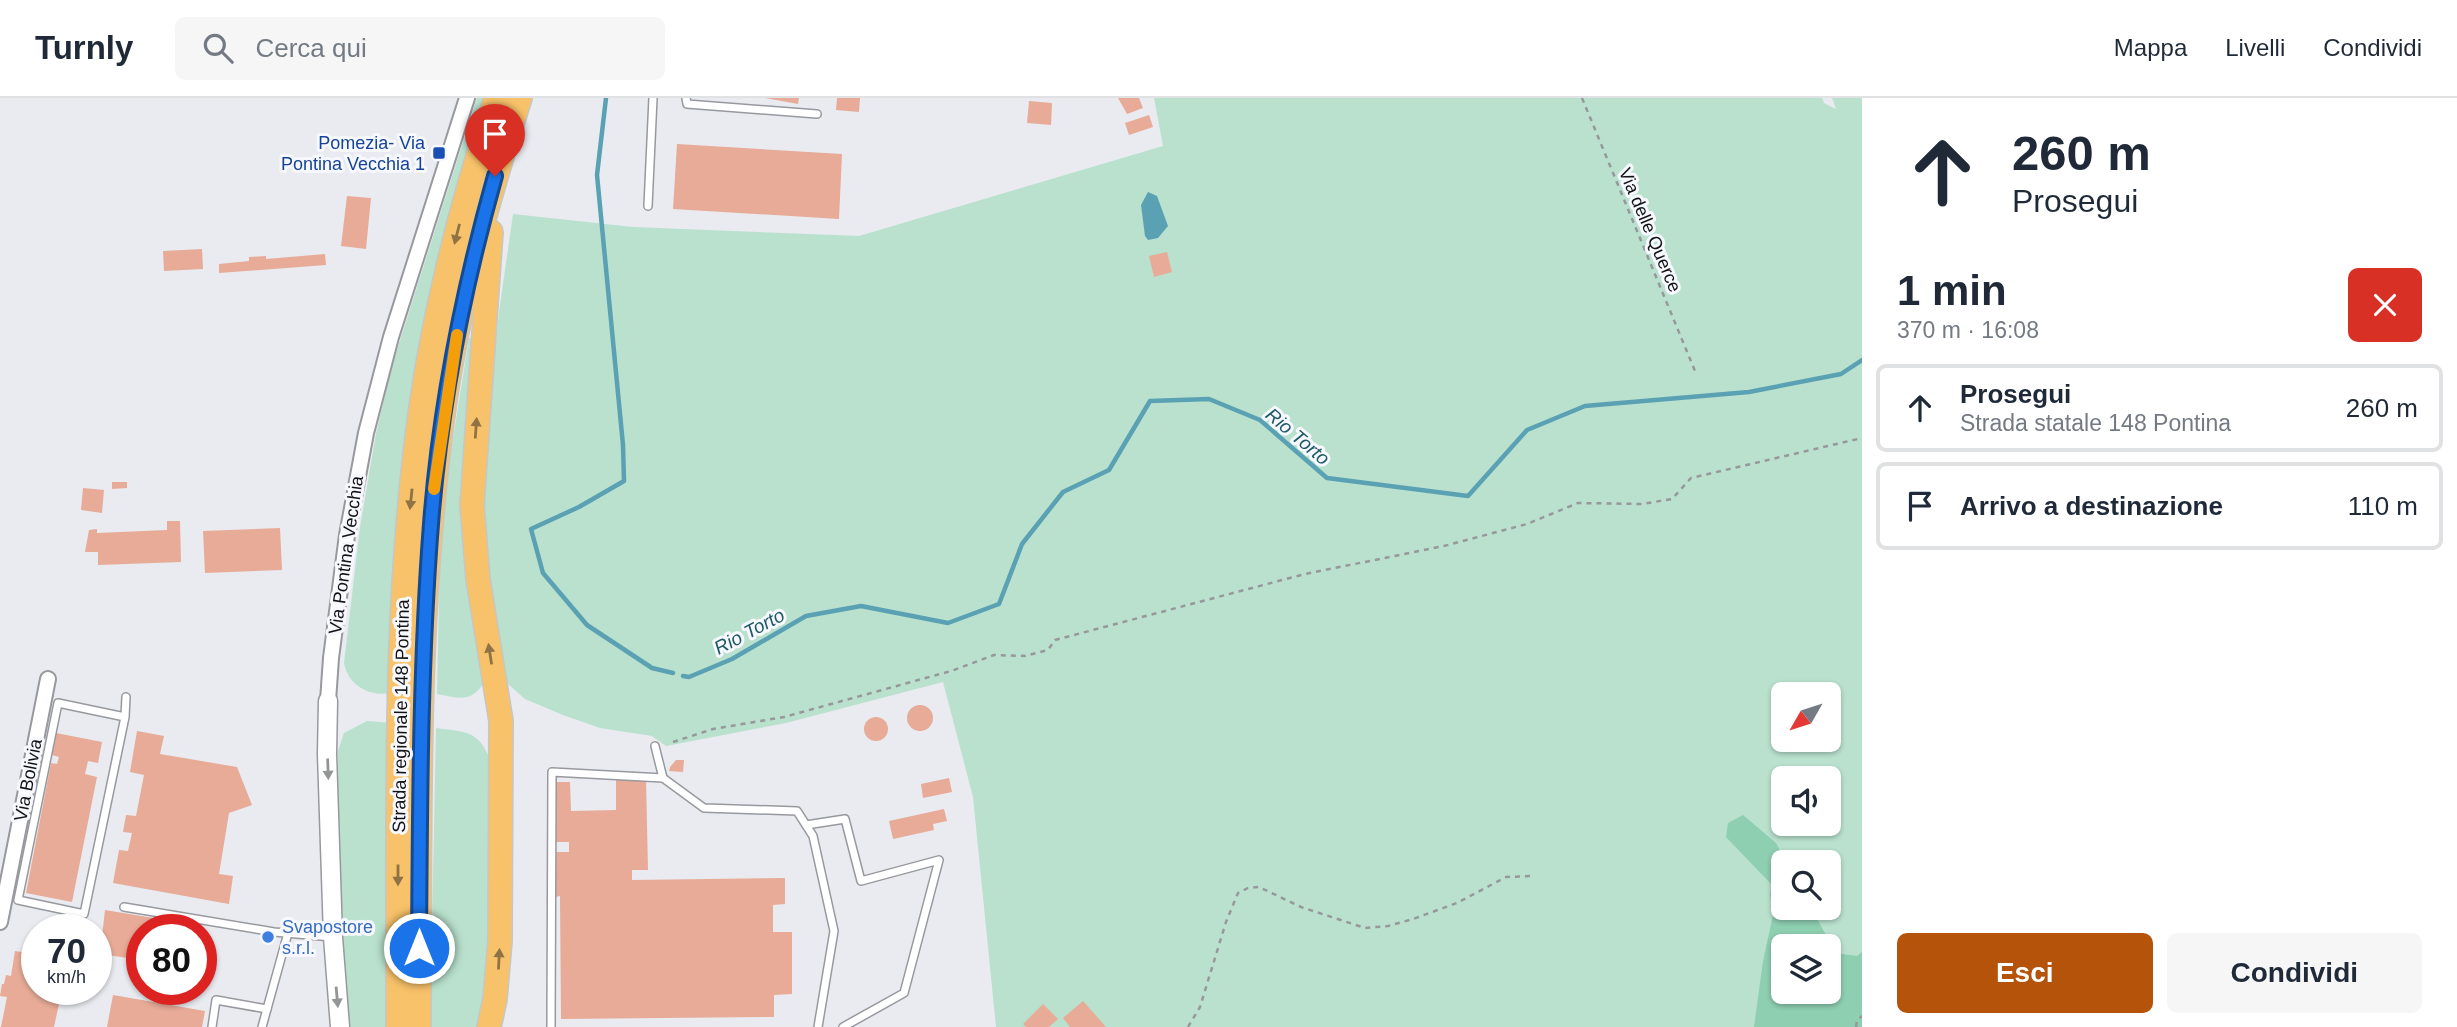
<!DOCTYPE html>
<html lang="it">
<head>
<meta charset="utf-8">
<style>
	body { margin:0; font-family:Helvetica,sans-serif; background:#f6f6f7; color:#1f2937; height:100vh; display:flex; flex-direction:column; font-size:26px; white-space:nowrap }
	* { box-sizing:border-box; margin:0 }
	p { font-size:23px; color:#747a83 }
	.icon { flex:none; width:38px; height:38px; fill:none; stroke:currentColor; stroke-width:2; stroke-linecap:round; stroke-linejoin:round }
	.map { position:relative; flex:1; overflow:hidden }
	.side { display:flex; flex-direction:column; background:#fff; width:595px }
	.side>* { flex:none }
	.hud { background:#fff; color:#1f2937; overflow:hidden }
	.needle { width:46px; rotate:231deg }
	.controls { position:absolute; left:1771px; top:584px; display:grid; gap:14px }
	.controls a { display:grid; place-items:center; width:70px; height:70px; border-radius:10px; background:#fff; box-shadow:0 2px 5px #0004; font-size:35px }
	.speed { position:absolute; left:21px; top:816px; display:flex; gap:14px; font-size:35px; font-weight:700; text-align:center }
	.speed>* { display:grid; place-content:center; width:91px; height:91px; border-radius:50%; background:#fff; box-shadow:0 2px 5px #0004; line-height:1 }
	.speed small { font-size:18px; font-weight:400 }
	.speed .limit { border:10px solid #d22; background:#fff; color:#111 }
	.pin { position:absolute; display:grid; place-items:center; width:60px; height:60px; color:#fff; margin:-72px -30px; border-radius:50% 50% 50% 0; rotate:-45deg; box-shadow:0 0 7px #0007 }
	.pin .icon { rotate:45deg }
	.me { position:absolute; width:77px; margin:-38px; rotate:0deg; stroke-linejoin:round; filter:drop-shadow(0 0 5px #0008) }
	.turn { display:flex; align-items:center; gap:24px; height:147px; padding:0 35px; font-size:32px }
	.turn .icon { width:91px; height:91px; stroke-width:2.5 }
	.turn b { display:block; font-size:49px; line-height:60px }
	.round { display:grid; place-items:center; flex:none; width:74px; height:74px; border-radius:10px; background:#f6f6f7 }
	.overview { display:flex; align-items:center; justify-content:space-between; height:119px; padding:0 35px }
	h1 { font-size:42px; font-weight:700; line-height:52px }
	.primary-button { display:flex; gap:14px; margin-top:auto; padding:14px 35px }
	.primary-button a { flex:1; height:80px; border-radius:10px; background:#b45309; color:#fff; font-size:28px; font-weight:700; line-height:80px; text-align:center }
	.primary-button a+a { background:#f6f6f7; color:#1f2937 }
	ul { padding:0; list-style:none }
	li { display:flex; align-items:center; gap:21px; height:88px; margin:0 14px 10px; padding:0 21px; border:4px solid #e0e1e3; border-radius:10px }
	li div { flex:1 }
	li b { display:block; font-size:26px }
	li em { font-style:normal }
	header { display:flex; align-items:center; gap:42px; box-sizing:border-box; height:98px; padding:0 35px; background:#fff; border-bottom:2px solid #e0e1e3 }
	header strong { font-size:33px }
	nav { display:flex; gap:38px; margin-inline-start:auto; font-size:24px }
	.search { width:490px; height:63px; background:#f6f6f7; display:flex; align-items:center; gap:18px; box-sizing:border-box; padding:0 24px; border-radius:10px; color:#747a83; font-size:26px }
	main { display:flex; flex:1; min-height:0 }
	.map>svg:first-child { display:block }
	.green { fill:#b9e1ce; fill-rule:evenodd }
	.forest { fill:#8eceb1; fill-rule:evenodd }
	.water { fill:#5aa1b4 }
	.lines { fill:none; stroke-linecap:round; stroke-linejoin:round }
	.stream { stroke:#5aa1b4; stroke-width:4.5 }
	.building { fill:#e7ab97 }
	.service-casing { stroke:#97999e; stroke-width:10 }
	.minor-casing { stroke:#97999e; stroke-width:18 }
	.tertiary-casing { stroke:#97999e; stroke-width:21 }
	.trunk-casing { stroke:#c6c6c7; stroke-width:26 }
	.path { stroke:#97989c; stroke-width:2.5; stroke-dasharray:5 5; stroke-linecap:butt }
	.service { stroke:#fff; stroke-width:7 }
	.minor { stroke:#fff; stroke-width:14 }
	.tertiary { stroke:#fff; stroke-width:18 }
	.trunk { stroke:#f8c26a; stroke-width:23 }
	.oneway { fill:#907344 }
	.oneway2 { fill:#949596 }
	.route-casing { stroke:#114b97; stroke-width:18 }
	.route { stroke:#1a73e8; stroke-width:12 }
	.slow { stroke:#f59e0b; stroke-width:12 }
	.transit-dot { fill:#1a4fb4; stroke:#f6f8fd; stroke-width:2.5 }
	.shop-dot { fill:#3f7fe0; stroke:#f6f8fd; stroke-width:2.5 }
	.labels { text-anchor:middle; stroke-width:6; stroke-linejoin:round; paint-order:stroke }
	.transit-label { font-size:18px; fill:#164399; stroke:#f6f8fd; text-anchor:end }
	.street-label { font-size:18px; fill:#121315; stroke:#f6f8fd }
	.shop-label { font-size:18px; fill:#366cbe; stroke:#f6f8fd; text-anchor:start }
	.water-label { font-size:19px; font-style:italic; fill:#1d5967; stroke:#f6f8fd }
</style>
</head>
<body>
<header>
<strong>Turnly</strong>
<div class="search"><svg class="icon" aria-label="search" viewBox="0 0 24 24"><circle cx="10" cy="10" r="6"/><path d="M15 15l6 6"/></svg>Cerca qui</div>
<nav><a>Mappa</a><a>Livelli</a><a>Condividi</a></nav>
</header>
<main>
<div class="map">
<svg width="1862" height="929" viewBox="0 0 1862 929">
	<rect width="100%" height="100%" fill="#e9ebf0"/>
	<g class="green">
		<path d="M477,0H491L457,109L391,595C369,599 348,587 344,565L360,429L376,336L391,271Z"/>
		<path d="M1154,0H1822L1824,5L1836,11L1832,0H1862V929H996L973,699L943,584L786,625L666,648L652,638L600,630L563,617L525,601L507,585L492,512L481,394L499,214L513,116L633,129L859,138L1163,48ZM1783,597H1829V642H1783ZM1783,681H1829V726H1783ZM1783,765H1829V810H1783ZM1783,849H1829V894H1783Z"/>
		<path d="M469,240L479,241C472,306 460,374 463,440C465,488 477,536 485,583C471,606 460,600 437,596L440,455L445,391Z"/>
		<path d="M367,623L393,625L388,929H346L336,738L338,653L344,635Z"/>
		<path d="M436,630C465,634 479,632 490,662C490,751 495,841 479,929H430Z"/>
	</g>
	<path class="forest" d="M1743,717L1776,745L1787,765H1783V810H1811L1836,855L1857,858L1862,854V929H1754L1763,863L1773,817L1770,796L1772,787L1726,739L1728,725ZM1783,849H1829V894H1783Z"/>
	<path class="water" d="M1148,94L1157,98L1168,128L1158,140L1148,142L1145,138L1141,107Z"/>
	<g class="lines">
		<g class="stream">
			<path d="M606,0L597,77L623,347L624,383L579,409L531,431L543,475L587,527L652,570L673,575"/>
			<path d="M683,578L689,579L732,561L806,518L861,508L948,525L999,506L1022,446L1063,394L1109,372L1150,303L1209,301L1260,322L1327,380L1468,398L1527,332L1585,308L1749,294L1841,276L1862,262"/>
		</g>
	</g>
	<g class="building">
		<path d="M765,0H799L798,6Z"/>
		<path d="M837,0H860L859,14L836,12Z"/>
		<path d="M1118,0H1139L1143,10L1127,16Z"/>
		<path d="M1029,3L1052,5L1051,27L1027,25Z"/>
		<path d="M1149,17L1153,29L1129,37L1125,25Z"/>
		<path d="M677,46L842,56L839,121L673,111Z"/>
		<path d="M347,98L371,100L366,151L341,148Z"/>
		<path d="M202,151L203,171L164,173L163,153Z"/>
		<path d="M1167,154L1172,174L1154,179L1149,158Z"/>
		<path d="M325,156L326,167L219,175V166L249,163V159L266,158V161Z"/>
		<path d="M112,384H127V390L112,391Z"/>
		<path d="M83,390L104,392L102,415L81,412Z"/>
		<path d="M167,423H180L181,464L98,467V454H85L89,432L97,431V435L167,432Z"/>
		<path d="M280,430L282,472L205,475L203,433Z"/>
		<circle cx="920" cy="620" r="13"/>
		<circle cx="876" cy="631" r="12"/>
		<path d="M137,633L164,638L160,656L237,669L252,707L229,715L219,776L233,778L229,806L113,785L119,752L128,753L132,735L123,734L126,717L136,718L144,677L130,674Z"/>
		<path d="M56,635L102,644L98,665L88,663L85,676L97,679L72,804L26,795L51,665L57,666L59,659L52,657Z"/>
		<path d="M676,662H684L683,674L669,673L670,669Z"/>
		<path d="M949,680L952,694L923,700L921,686Z"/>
		<path d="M646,681L648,772H632V782L785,780V806L773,807V834H792V896L774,897V919L561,921L560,798L555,799L554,754H569V744H554V684H570L571,713L616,712V682Z"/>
		<path d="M944,711L947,723L933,726L934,732L893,741L889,723Z"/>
		<path d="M105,812L202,828L201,831H142V862L100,856Z"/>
		<path d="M30,850L37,852V891L62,892L54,929H1L7,899L0,898L2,886H4L6,877L11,878L15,853L29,855Z"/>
		<path d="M113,897L205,913L202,929H107Z"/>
		<path d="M1083,903L1106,929H1070L1063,920Z"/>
		<path d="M1043,906L1058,921L1049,929H1026L1023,926Z"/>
	</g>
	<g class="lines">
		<defs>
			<g id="service">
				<path d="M686,0L687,6L817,16"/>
				<path d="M648,108L653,0"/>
				<path d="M125,619L58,605L18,802L84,816L125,619L126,599"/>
				<path d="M655,648L663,680"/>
				<path d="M806,727L845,721L861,783L939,762L904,895L843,929"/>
				<path d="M124,809L274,834L332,839"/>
				<path d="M212,929L216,902L267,911"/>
				<path d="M262,929L288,835"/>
				<path d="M551,929L552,674L663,680L704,710L797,713L813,738L834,833L818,929"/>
			</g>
			<g id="minor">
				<path d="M328,603L331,560L347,437L366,335L391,239L467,0"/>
				<path d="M0,824L48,581"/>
			</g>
			<path id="tertiary" d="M328,603L327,656L333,839L340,929"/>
			<g id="trunk">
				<path d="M398,929C399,723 392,514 421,309C436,204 463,101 496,0"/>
				<path d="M419,929C420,722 415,514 444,309C459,203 488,101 520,0"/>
				<path d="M489,929L495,901L500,843L501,623L478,481L472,407L491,134"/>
			</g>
		</defs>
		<use href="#service" class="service-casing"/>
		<use href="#minor" class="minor-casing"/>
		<use href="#tertiary" class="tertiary-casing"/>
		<use href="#trunk" class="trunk-casing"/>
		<g class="path">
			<path d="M1582,0L1695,273"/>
			<path d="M673,644L713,631L784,619L951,573L994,557L1025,558L1048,552L1055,542L1305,476L1444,448L1527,426L1578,405L1642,406L1672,401L1691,380L1862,340"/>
			<path d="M1188,929L1200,909L1226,824L1238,795L1248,790L1259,789L1301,809L1365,830L1388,828L1413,821L1457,805L1506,779L1530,778"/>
			<path d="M1856,929L1857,923L1862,918"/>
		</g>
		<use href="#service" class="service"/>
		<use href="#minor" class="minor"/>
		<use href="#tertiary" class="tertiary"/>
		<use href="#trunk" class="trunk"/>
	</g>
	<defs><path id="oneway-solid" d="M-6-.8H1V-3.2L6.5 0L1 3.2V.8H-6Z" transform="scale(1.75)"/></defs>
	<g class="oneway">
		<use href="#oneway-solid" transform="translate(457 136) rotate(104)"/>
		<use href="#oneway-solid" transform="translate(476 330) rotate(-86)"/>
		<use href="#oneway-solid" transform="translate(411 401) rotate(96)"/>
		<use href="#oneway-solid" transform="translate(490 556) rotate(-99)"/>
		<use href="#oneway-solid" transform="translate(398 777) rotate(90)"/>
		<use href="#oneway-solid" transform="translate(499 861) rotate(-87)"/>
	</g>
	<g class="oneway2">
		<use href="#oneway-solid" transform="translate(328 671) rotate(88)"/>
		<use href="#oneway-solid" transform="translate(337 899) rotate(85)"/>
	</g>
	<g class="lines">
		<defs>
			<path id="route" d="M419,850C420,709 420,567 431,426C440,308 463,192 495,78"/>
		</defs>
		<use href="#route" class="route-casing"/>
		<use href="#route" class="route"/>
		<path class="slow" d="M434,391L457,237"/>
	</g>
	<rect class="transit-dot" x="432" y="48" width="14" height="14" rx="3.5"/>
	<circle class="shop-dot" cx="268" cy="839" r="7"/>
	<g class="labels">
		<g class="transit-label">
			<text x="425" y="51">Pomezia- Via<tspan x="425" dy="21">Pontina Vecchia 1</tspan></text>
		</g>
		<g class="street-label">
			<text transform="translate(1650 132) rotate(67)" y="6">Via delle Querce</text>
			<text transform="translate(346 457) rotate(-82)" y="6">Via Pontina Vecchia</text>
			<text transform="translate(401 618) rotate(-89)" y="6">Strada regionale 148 Pontina</text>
			<text transform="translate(28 682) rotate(-79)" y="6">Via Bolivia</text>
		</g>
		<g class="shop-label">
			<text x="282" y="835">Svapostore<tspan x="282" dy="21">s.r.l.</tspan></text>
		</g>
		<g class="water-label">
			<text transform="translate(1298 338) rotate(40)" y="7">Rio Torto</text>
			<text transform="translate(749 533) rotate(-28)" y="7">Rio Torto</text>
		</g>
	</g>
</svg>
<div class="controls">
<a><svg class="needle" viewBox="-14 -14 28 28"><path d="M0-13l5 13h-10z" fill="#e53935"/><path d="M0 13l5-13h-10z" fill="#747a83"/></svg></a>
<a><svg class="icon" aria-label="sound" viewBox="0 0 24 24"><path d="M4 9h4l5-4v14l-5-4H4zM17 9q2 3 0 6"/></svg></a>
<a><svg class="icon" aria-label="search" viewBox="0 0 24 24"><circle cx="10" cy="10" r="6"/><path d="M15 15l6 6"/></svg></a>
<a><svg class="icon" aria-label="layers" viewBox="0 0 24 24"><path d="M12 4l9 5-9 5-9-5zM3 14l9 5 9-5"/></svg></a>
</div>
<div class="speed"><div>70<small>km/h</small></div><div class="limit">80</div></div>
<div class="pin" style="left:495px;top:78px;background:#d93025"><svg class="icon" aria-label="arrive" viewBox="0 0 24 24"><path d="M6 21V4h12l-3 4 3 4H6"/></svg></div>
<svg class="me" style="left:419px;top:850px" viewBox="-20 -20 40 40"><circle r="17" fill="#1a73e8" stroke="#fff" stroke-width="3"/><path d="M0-11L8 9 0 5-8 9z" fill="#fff"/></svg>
</div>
<section class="side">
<div class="hud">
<div class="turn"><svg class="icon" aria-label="ahead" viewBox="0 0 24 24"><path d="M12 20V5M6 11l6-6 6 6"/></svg><div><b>260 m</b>Prosegui</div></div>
</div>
<div class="overview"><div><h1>1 min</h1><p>370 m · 16:08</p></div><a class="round" style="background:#d93025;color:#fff"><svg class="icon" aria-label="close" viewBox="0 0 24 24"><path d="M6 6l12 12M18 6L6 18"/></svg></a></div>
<ul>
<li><svg class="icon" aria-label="ahead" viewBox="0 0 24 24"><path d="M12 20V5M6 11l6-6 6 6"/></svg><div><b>Prosegui</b><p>Strada statale 148 Pontina</p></div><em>260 m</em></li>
<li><svg class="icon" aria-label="arrive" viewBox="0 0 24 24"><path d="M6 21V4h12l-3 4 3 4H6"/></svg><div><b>Arrivo a destinazione</b></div><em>110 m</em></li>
</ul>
<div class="primary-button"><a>Esci</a><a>Condividi</a></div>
</section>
</main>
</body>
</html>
